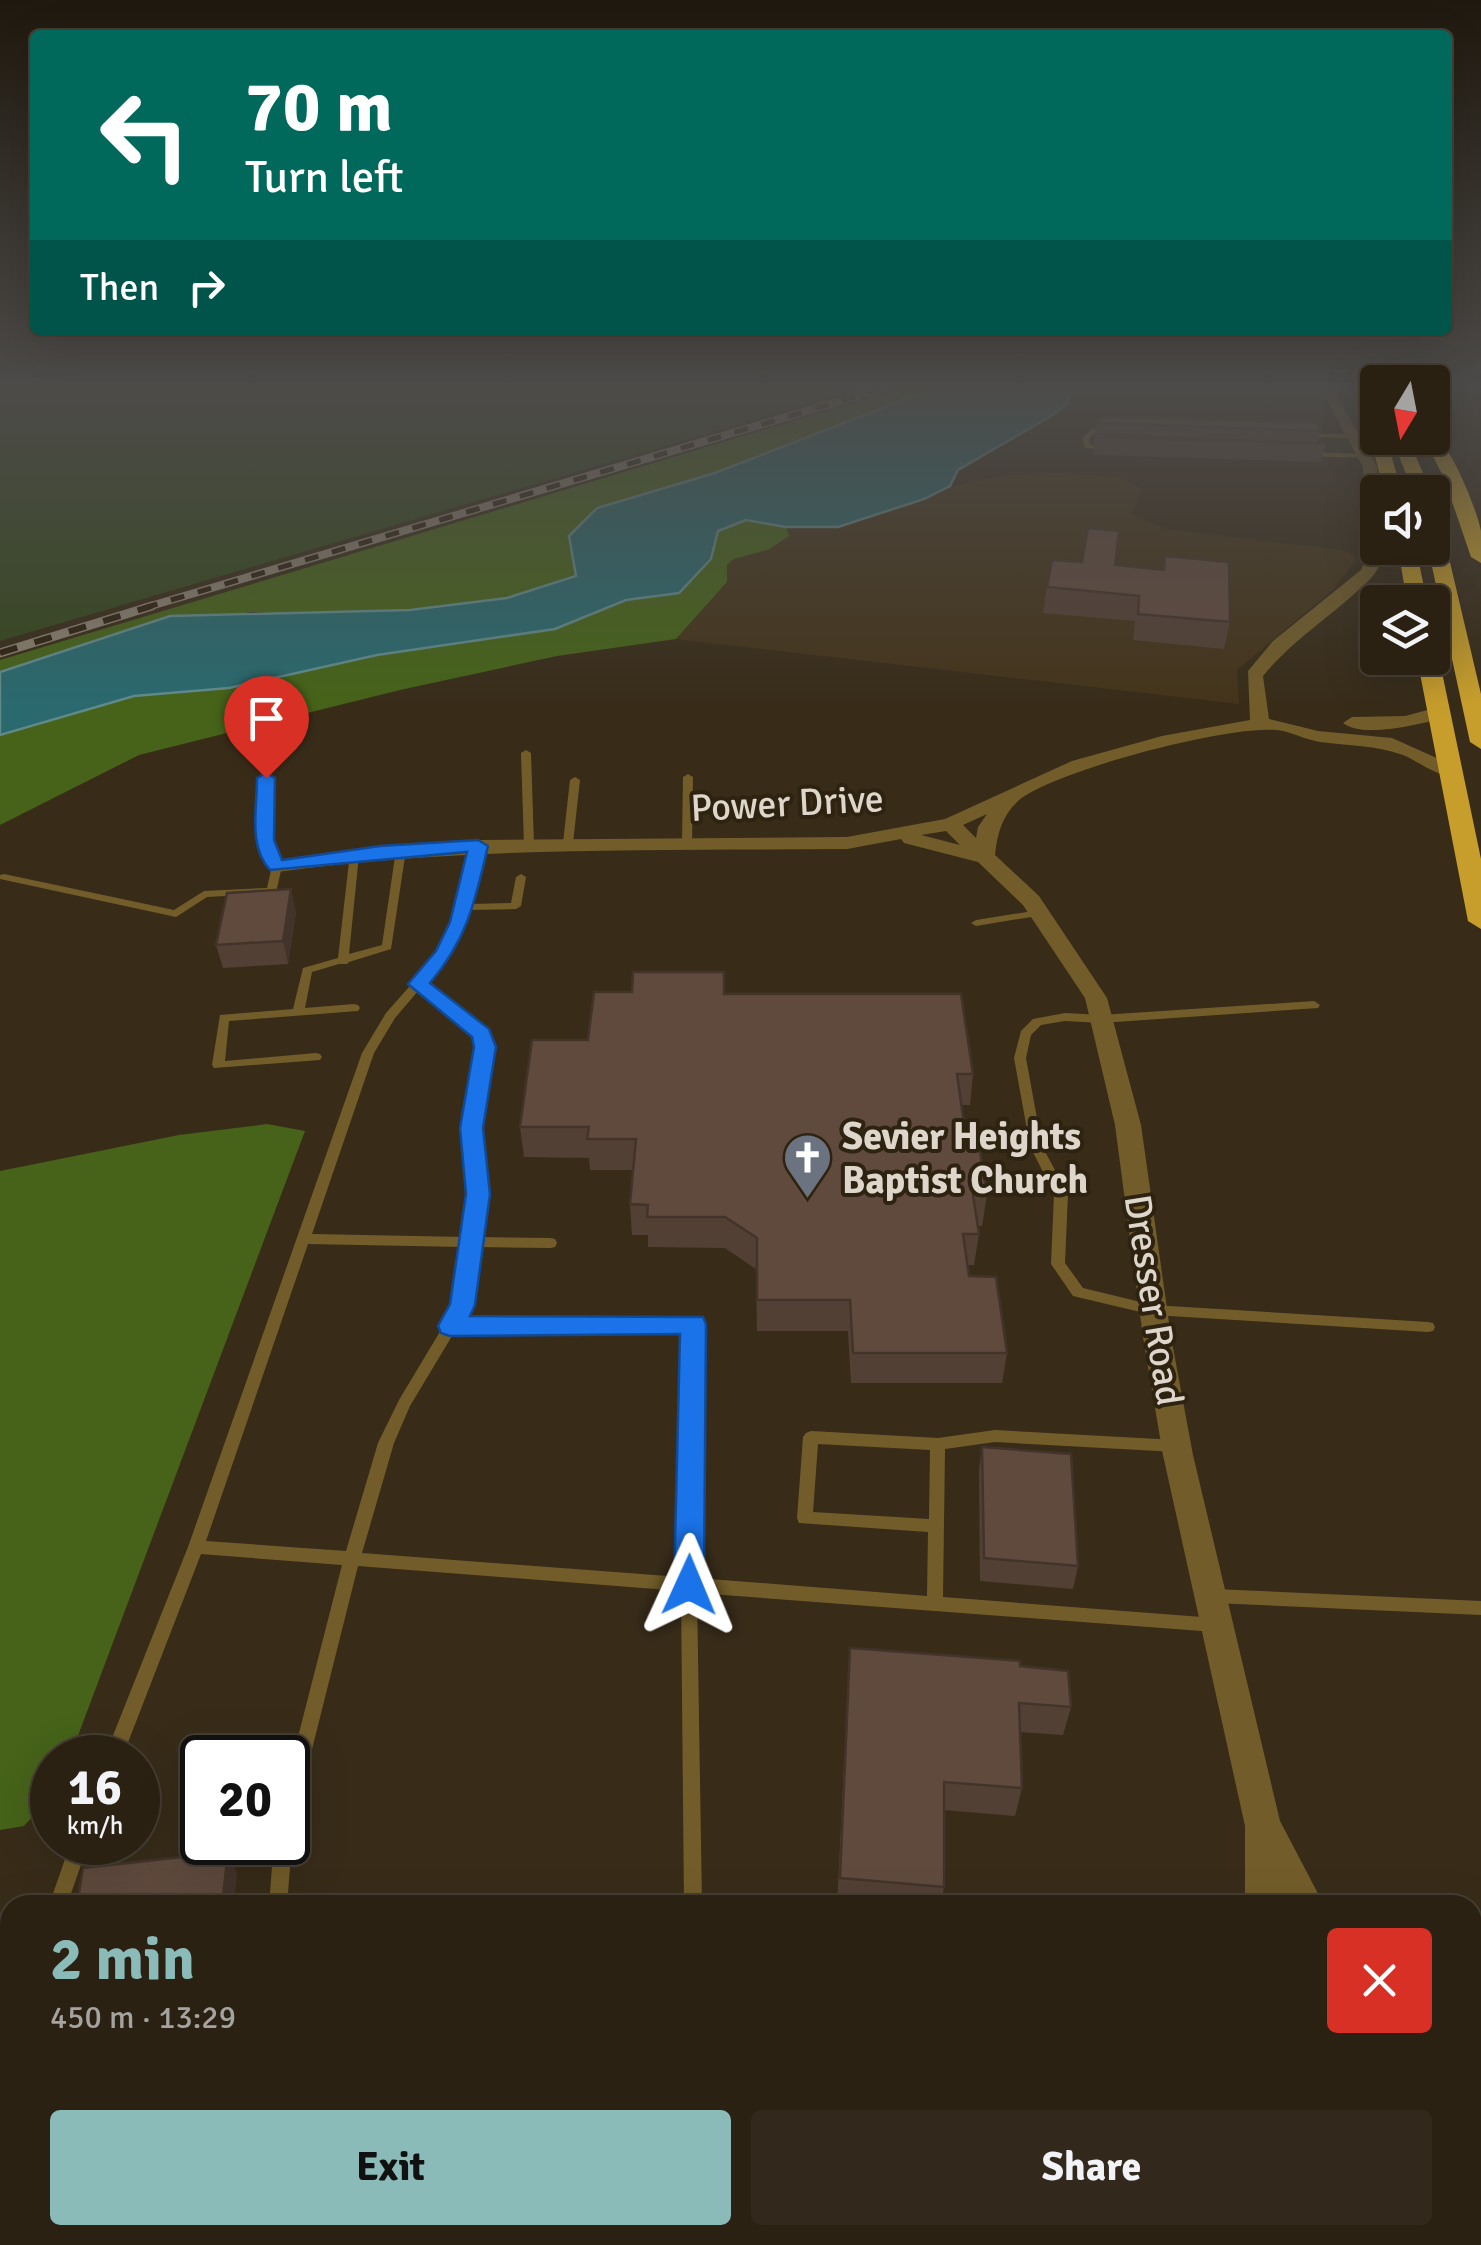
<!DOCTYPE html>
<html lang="en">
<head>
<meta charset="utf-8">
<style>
	body { margin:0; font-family:Signika,sans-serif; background:#32291c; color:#f1f3f6; height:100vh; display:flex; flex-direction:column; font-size:38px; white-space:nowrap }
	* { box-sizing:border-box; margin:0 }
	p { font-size:32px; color:#a5a3a0 }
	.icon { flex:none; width:55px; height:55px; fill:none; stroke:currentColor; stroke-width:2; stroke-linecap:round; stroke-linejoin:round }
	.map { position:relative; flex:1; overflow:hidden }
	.side { position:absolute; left:0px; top:1895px; width:1482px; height:350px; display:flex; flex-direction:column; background:#2a2113; border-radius:30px 30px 0 0; box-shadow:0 10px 40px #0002,0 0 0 2px #463e33 }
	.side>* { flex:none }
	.guide { position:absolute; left:30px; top:30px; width:1422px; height:305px; border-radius:10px; box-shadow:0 10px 40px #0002,0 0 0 2px #463e33; background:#00695c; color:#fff; overflow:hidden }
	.needle { width:65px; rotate:190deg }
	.fabs { position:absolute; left:1360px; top:365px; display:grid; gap:20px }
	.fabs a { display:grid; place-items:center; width:90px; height:90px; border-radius:10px; background:#2a2113; box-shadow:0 10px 40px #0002,0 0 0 2px #463e33; font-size:50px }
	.speed { position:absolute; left:30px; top:1735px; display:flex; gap:20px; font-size:50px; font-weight:700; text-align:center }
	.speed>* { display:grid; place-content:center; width:130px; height:130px; border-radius:50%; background:#2a2113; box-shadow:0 10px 40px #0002,0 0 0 2px #463e33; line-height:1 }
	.speed small { font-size:25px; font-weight:400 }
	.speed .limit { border:5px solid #111; border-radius:15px; background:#fff; color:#111 }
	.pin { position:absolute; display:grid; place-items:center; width:85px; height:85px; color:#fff; margin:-102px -42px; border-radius:50% 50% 50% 0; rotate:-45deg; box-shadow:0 0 10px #0007 }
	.pin .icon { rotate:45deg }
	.me { position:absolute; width:110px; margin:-55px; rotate:1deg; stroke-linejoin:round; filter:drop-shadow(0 0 8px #0008) }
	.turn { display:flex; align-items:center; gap:35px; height:210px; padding:0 50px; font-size:45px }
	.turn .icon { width:130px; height:130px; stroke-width:2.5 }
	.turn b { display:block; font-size:70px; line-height:85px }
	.then { display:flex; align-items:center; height:95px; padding:0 50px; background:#0003; gap:20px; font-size:38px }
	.round { display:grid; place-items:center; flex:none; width:105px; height:105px; border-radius:10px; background:#32291c }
	.head { display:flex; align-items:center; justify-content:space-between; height:170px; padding:0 50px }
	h1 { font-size:60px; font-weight:800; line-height:75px; color:#8bbbb9 }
	.cta { display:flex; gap:20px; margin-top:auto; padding:20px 50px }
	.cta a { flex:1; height:115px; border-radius:10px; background:#8bbbb9; color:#111; font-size:40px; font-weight:800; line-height:115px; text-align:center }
	.cta a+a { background:#32291c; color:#f1f3f6 }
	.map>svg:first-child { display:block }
	.built { fill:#44341b }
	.green { fill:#35471e }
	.forest { fill:#466319 }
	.water { fill:#2a696e; stroke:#608a8a; stroke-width:2.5 }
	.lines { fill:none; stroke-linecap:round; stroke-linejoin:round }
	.lane { fill:#725d2a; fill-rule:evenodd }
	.street { fill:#725d2a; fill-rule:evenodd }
	.secondary { fill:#987715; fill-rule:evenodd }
	.highway { fill:#c79e2c; fill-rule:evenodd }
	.rail-far1-casing { stroke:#887e6f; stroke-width:8 }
	.rail-casing { stroke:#887e6f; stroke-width:9 }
	.rail-far1 { stroke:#2e2210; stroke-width:5; stroke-dasharray:14; stroke-linecap:butt }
	.rail { stroke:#2e2210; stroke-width:6; stroke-dasharray:18; stroke-linecap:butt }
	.wall { fill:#534035 }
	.shaded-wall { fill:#43342b }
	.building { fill:#604a3e; stroke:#43342b; stroke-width:2.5 }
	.route { fill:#1a73e8; stroke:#114b97; stroke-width:2.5 }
	.labels { text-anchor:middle; stroke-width:8; stroke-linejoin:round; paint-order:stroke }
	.street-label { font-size:38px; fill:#ded6cb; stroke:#2e2210 }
	.poi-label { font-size:38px; font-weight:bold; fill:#ded6cb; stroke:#2e2210; text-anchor:start }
</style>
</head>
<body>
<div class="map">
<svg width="1481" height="2245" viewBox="0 0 1481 2245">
	<rect width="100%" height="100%" fill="#382c19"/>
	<path class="built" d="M1058,473L1120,477L1142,489L1132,514L1166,529L1340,550L1354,554L1356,560L1336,587L1237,670L1239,704L676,639L727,582L726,565L734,559L769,550L789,536L786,527H838L950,486L1010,475Z"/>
	<path class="green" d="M0,388H862L0,641Z"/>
	<g class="forest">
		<path d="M903,388H934L715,473L597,508L574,562L576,576L507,598L410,610L317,615L249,612L80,647L0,672V660Z"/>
		<path d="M746,520L786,527L789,536L768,550L734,559L727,565V582L676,639L557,656L400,690L139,755L0,825V735L134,696L230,688L377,655L555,629L626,600L679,593L711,559L717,531Z"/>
		<path d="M267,1124L305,1131L70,1757L52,1758V1795L24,1826L0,1830V1171L179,1135Z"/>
	</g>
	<path class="water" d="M934,388H1071L1066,405L1051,416L958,470L950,486L924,499L838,527H786L746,520L718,531L711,559L679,593L626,600L555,629L377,655L229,688L134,696L0,735V672L170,616L410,610L507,598L576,576L569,536L597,508L715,473Z"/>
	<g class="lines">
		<g class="lane">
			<path d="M1110,428V430L1096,432L1089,438L1090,445L1106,446L1108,447V449L1085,448L1082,438L1092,429Z"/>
			<path d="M1303,434H1356L1359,436L1356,438L1301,437V435Z"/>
			<path d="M1306,452L1366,454L1370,456L1366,458L1303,456V452Z"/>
			<path d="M526,750L531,753L534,845L529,848L524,845L521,753Z"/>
			<path d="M688,774L693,777L692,843L687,846L682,843L683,777Z"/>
			<path d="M266,775L271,778C270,808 264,840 282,866L276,893L207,897L176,917L0,879V875L4,874L174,910L204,891L267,888L272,866L266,857L260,836L261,778Z"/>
			<path d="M575,777L580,780L573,843L568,846L563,843L570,780Z"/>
			<path d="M478,843L483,846L470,904L511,903L516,877L521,874L526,877L521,906L516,909L468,910C461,940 444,961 425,984L485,1031L491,1047L478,1129L485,1194L479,1237L550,1238L555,1239L557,1243L555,1247L550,1248L478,1247L470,1305L461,1320L693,1319L698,1320L700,1324L697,1578L927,1596L928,1532L799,1523L797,1518L803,1437L806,1433L811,1431L938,1438L995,1430L1176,1440L1181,1442L1184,1446L1181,1450L1176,1452L995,1442L945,1449L943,1597L1215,1618L1221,1620L1223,1625L1221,1630L1215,1632L697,1593L702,1905H684L681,1591L358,1566L297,1809L294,1815L288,1818V1776L342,1565L201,1554L122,1758H104L188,1547L362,1053L386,1013L440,952L455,922L473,846ZM419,990L476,1036L479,1047L466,1129L471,1194L466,1237L312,1234L374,1053L395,1018ZM308,1244L464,1247L456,1305L399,1400L378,1443L346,1551L206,1541ZM686,1330L681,1577L362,1553L394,1443L410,1406L455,1331ZM818,1444L930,1450L929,1519L813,1512Z"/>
			<path d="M401,847L406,850L391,949L349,962L347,964H339L312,972L305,1008L354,1004L358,1005L360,1008L358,1011L229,1021L225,1061L316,1053L320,1054L322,1057L320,1060L214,1068L212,1065L220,1015L293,1009L303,968L338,958L350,853H358L359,855L349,954L382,945L396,850Z"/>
			<path d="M1039,910L1043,911L1044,913L1043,915L976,926L971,923L976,920Z"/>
			<path d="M1314,1001L1320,1005L1318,1008L1101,1023L1065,1021L1041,1025L1031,1035L1026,1058L1042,1146L1068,1194L1065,1263L1083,1288L1153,1305L1428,1322L1433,1323L1435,1327L1433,1331L1428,1332L1153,1315L1073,1296L1051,1264L1054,1194L1030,1146L1014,1058L1021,1031L1033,1019L1065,1013L1101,1015Z"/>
			<path d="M1214,1589L1481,1601V1615L1214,1603L1208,1601L1206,1596L1208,1591Z"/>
			<path d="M288,1835L292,1842L287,1905H269L274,1842H288Z"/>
			<path d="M71,1842H89L67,1905H49Z"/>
			<path d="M10,2038V2081L7,2088L0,2091V2048L3,2041Z"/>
			<rect x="415" y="2235" width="22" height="10"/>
		</g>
		<g class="street">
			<path d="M1320,388H1333L1377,467L1378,548H1383C1383,558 1379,569 1372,577C1337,613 1295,637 1263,676L1269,719L1318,731L1392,738L1459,768V776C1441,780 1420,762 1403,755C1375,745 1349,746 1320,742C1307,740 1296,734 1283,731C1240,721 1052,771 1018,801C1002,816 997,834 995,855L1039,896L1107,998L1141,1125L1171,1337L1193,1455L1280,1821L1324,1905H1285L1283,1901V1905H1245V1826L1163,1455L1143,1337L1115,1125L1085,998L1023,905L978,862L904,843L901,839L847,849C656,851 466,846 277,872L267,866L277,860L380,846L478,840L847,837L945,819L1072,761L1162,736L1250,720L1248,671L1273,641L1361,570L1368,553L1363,467ZM987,814L978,827L976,838L963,825ZM946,831L960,845L921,835Z"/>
			<path d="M1439,707L1446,709V717C1421,724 1363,739 1343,723L1352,717L1405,716Z"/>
		</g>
		<g class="secondary">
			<path d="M187,2235H325L321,2245H182Z"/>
			<path d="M1213,2235H1257L1262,2245H1217Z"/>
			<path d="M1427,2235H1469V2245H1425Z"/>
		</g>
		<g class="highway">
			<path d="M1358,388H1374L1378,438H1386L1402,492H1384Z"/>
			<path d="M1432,433C1450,442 1477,510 1481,531C1481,541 1481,553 1481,563L1471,557L1444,478L1424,438H1432Z"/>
			<path d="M1392,438H1408L1431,492H1413Z"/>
			<path d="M1432,519L1441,524L1481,694V749L1470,742L1428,548H1432Z"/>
			<path d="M1398,548H1416L1427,602H1407Z"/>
			<path d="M1432,653L1439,658L1481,859V929L1468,921L1417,658H1432Z"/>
		</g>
		<defs>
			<path id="rail-far1" d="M144,608L884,388"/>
			<path id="rail" d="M0,653L152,606"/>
		</defs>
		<use href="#rail-far1" class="rail-far1-casing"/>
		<use href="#rail" class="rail-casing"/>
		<use href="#rail-far1" class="rail-far1"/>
		<use href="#rail" class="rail"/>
	</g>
	<g class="wall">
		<path d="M1096,423L1320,431L1317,443L1326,444L1321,462L1093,455Z"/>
		<path d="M1165,556L1230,622L1224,649L1133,640L1135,621L1043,613L1047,587L1115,565L1162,569Z"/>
		<path d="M296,912L288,964L223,968L216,945Z"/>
		<path d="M632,992L724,994L973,1074L970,1105H961L967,1145L987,1195L982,1226H978L979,1234L974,1265H968L969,1276L1007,1353L1002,1383H851L848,1331H757L756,1269L725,1248L648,1247V1235H632L630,1204L633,1170H590L589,1158L524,1157L520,1127L588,1040Z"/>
		<path d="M982,1447L1078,1566L1073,1589L980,1581L979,1470Z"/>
		<path d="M850,1648L1020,1666L1071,1707L1063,1735L1020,1732L1022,1788L1015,1816L944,1810V1887L941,1905H837Z"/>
	</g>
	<g class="shaded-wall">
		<path d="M291,889L296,912L288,964L283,941Z"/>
		<path d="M228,1852L237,1873L234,1905H222Z"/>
	</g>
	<g class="building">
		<path d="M1105,417L1316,423L1320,431L1096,423Z"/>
		<path d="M1095,434L1326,444L1096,437Z"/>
		<path d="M1088,528L1119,531L1115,565L1164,570L1165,556L1229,562L1230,622L1138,614L1139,596L1047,587L1052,560L1082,562Z"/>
		<path d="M291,889L283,941L216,945L227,893Z"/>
		<path d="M633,972H724V994H961L973,1074H957L967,1145H979L987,1195H973L979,1234H963L969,1276L996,1277L1007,1353H853L850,1300H757V1238L725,1217H647L648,1205L630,1204L636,1139H587L589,1127H520L532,1040H588L594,992H632Z"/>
		<path d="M982,1447L1071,1454L1078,1566L984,1558Z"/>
		<path d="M850,1648L1020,1661V1666L1068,1671L1071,1707L1019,1703L1022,1788L944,1782V1887L840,1878Z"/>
		<path d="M228,1852L222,1905H77L83,1868Z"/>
	</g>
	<linearGradient id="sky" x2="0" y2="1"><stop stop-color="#1f180e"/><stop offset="0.55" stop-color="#4d4b49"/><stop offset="1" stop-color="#4d4b49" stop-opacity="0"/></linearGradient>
	<rect width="1481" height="703" fill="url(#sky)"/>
	<path class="route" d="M266,773L275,778L274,840L282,860L380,846L478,840L488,846C475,901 468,938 430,983L489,1029L496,1047L483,1128L490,1194L475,1305L470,1316L703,1317L706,1324L704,1585L699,1594L689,1598L679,1594L674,1585L680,1334L450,1336L441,1333L438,1326L450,1304L466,1194L460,1128L474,1047L472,1037L408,984L436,951L450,922L467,852L270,870C248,846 257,809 257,778Z"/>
	<defs>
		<symbol id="church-pin" viewBox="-11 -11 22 30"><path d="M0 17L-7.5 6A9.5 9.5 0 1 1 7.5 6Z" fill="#6b7280" stroke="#2e2210"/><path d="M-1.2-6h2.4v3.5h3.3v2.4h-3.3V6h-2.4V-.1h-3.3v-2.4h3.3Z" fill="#fff"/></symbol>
	</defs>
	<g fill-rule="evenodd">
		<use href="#church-pin" x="780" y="1130" width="55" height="75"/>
	</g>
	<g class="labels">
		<g class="street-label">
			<text transform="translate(787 803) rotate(-3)" y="13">Power Drive</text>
			<text transform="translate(1154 1300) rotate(81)" y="13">Dresser Road</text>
		</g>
		<g class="poi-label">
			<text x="842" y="1149">Sevier Heights<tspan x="842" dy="44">Baptist Church</tspan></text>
		</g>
	</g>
</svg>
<div class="fabs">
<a><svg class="needle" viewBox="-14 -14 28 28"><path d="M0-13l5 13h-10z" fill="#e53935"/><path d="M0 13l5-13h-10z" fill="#a5a3a0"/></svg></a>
<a><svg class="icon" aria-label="sound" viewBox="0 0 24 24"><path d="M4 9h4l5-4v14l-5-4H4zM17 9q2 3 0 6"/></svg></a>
<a><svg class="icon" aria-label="layers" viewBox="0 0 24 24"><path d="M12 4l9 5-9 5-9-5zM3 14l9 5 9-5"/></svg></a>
</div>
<div class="speed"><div>16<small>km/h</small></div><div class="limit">20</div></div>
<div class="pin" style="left:266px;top:778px;background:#d93025"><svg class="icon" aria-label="arrive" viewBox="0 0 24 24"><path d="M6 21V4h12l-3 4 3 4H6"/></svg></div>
<svg class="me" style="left:689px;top:1585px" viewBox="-20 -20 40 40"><path d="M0-17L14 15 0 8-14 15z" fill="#1a73e8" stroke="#fff" stroke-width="4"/></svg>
<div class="guide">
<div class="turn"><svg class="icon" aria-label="left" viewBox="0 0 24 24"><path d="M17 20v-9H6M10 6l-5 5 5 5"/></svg><div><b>70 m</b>Turn left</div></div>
<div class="then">Then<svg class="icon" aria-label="right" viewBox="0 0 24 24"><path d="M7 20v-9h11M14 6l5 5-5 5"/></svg></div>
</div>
<section class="side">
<div class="head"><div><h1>2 min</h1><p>450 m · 13:29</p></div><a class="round" style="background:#d93025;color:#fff"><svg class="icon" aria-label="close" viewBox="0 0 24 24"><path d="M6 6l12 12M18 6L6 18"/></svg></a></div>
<div class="cta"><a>Exit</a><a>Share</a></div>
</section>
</div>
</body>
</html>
